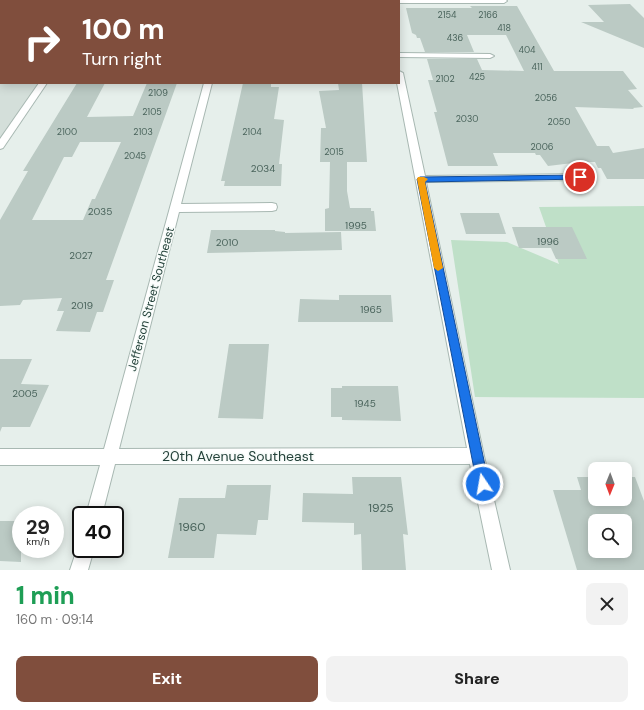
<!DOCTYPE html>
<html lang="en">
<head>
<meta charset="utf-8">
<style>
	body { margin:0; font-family:"DM Sans",sans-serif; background:#f2f2f2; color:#222; height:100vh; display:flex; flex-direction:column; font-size:15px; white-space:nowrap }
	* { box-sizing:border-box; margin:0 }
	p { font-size:13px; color:#767676 }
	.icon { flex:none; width:22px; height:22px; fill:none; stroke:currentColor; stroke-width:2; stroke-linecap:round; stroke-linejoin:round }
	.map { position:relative; height:570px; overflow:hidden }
	.details { display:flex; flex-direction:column; background:#fff; flex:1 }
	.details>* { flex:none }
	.hud { position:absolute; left:0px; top:0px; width:400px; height:84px; box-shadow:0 2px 10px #0003; background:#804e3d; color:#fff; overflow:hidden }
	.needle { width:26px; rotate:181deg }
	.tools { position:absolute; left:588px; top:462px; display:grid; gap:8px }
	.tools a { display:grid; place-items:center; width:44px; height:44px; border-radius:8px; background:#fff; box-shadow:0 2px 10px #0003; font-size:20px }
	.speed { position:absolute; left:12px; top:506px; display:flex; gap:8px; font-size:20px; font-weight:700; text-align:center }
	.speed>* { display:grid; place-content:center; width:52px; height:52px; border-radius:50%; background:#fff; box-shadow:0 2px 10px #0003; line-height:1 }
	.speed small { font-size:10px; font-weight:400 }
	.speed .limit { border:2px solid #111; border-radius:6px; background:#fff; color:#111 }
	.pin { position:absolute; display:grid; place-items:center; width:34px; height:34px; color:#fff; margin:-17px; border:2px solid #fff; border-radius:50%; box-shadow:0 1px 4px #0007 }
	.me { position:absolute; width:44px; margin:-22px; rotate:348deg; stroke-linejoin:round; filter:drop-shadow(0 0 3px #0008) }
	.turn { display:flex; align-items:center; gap:14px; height:84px; padding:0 16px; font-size:18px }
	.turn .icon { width:52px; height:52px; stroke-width:2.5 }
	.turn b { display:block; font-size:28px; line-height:34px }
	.round { display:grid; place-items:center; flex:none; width:42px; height:42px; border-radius:8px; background:#f2f2f2 }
	.summary { display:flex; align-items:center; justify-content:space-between; height:68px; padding:0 16px }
	h1 { font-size:24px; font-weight:800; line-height:30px; color:#1e9e55 }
	.button { display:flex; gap:8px; margin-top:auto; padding:8px 16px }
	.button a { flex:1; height:46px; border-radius:8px; background:#804e3d; color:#fff; font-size:16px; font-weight:800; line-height:46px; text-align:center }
	.button a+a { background:#f2f2f2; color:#222 }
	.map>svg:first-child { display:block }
	.built { fill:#d4dfda }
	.green { fill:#bfe0c8 }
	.building { fill:#bbcac4; fill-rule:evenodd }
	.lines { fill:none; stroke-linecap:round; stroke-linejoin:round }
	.minor-casing { stroke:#a8b8b2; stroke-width:2 }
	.minor { fill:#fff; fill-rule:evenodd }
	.route { fill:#1a73e8; stroke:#114b97 }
	.slow { fill:#f59e0b }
	.labels { text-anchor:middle; stroke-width:3; stroke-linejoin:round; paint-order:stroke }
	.far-number-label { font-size:9px; fill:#4a645c }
	.number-label { font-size:10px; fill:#4a645c }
	.street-label { font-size:12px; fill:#24423a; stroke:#f7fbf9 }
	.near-number-label { font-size:12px; fill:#4a645c }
	.near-street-label { font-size:14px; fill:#24423a; stroke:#f7fbf9 }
</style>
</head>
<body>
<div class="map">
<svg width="644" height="570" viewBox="0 0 644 570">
	<rect width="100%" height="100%" fill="#e6efeb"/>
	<path class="built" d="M0,15L1,83H43L0,146Z"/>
	<path class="green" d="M644,206V398L475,397L451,240L507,242L559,264L539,207Z"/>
	<g class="building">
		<path d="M630,4L644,18V48L581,22H604L588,5Z"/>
		<path d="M470,6H517L554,71H623L637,89L628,90L643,107L633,108L634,109L575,107L597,146H609L613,153L644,148V179H607L601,168H598L595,162H581L548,166L540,155H536L535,153H493L498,166H448L434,112H437L428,80H433L427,59H477L482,70L524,71L506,35H467L474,52H425L420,38H417L416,35L412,33L406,8H472Z"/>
		<path d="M77,83H105L87,117L133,116L147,83H177L106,280H114L103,312H97L90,332L56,331L64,311H57L62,298L23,300L20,305L0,306V220L28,171H23ZM80,142H121L95,199H92L83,220H32L64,157H72Z"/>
		<path d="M243,83H271V87H279L274,119L284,120L279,164H282L281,186H224L225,181H221Z"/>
		<path d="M338,83H362L367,162H347V191L350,208H371V211H374L376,231H325V209L329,208L330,162H320L321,128H326L319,91L339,90Z"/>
		<path d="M460,213H499L506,234H466Z"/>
		<path d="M512,227H572L587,259H556L551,248H519Z"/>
		<path d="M211,230H275V231L285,232V233L341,232L342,250L207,253Z"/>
		<path d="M339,295H391L393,322H298L300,299L339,300Z"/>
		<path d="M229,344H269L263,419L218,418Z"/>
		<path d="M0,359H32L21,384L49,385L30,427H2L0,432Z"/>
		<path d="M342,386H398L401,421L342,420V417H331V388H342Z"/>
		<path d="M352,477H401L408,535L403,534L406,570H362L361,534L354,535V523L302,522L303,493L353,494Z"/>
		<path d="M577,477H595V499H625V477H635L644,501V570H577L553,490H581ZM595,521H625V551H595Z"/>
		<path d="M227,485H271L268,520H258L256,535L217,534L214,558H168L179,498H225Z"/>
		<path d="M0,521H21V562L0,561Z"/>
	</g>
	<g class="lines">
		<defs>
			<g id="minor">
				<path d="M227,0H333L334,1H228Z"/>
				<path d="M380,0H386L387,1H381Z"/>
				<path d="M397,0H506L507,1L504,3H399V1H396Z"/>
				<path d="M399,53L490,54L494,56L490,58L399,57Z"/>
				<path d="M399,71L403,73L425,176L580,174L585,177L580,180L426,182L484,456L510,570H492L470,464H115L102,515H86L100,465H0V449H104L204,83H212L181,204L272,203L276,204L277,207L276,210L272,211L179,212L119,449L467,448L397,83H399Z"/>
				<path d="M39,83H47L3,148L0,149V139Z"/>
				<path d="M81,542V549H94L88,570H70L79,543Z"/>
			</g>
		</defs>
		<use href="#minor" class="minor-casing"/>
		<use href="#minor" class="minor"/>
	</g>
	<path class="route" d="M580,175L583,177L582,179L425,182L489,484L487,489L483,490L478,489L477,484L417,179L420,177Z"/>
	<path class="slow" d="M418,177H424L428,179L425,182L443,268L438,271L434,268L417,179Z"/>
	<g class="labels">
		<g class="far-number-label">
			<text x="447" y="18">2154</text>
			<text x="488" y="18">2166</text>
			<text x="504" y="31">418</text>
			<text x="455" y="41">436</text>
			<text x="527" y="53">404</text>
			<text x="537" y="70">411</text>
			<text x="477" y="80">425</text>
			<text x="445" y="82">2102</text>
			<text x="158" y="96">2109</text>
			<text x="546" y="101">2056</text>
			<text x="152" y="115">2105</text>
			<text x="467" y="122">2030</text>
			<text x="559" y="125">2050</text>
			<text x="67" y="135">2100</text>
			<text x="143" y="135">2103</text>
			<text x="252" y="135">2104</text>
			<text x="542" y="150">2006</text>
			<text x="334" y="155">2015</text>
			<text x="135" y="159">2045</text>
		</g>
		<g class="number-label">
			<text x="263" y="172">2034</text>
			<text x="100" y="215">2035</text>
			<text x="356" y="229">1995</text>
			<text x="548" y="245">1996</text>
			<text x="227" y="246">2010</text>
			<text x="81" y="259">2027</text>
			<text x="82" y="309">2019</text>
			<text x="371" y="313">1965</text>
			<text x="25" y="397">2005</text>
			<text x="365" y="407">1945</text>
		</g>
		<g class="street-label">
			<text transform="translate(151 299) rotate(-75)" y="4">Jefferson Street Southeast</text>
		</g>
		<g class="near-number-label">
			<text x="381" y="512">1925</text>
			<text x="192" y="531">1960</text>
		</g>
		<g class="near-street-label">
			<text x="238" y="461">20th Avenue Southeast</text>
		</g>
	</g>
</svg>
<div class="tools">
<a><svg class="needle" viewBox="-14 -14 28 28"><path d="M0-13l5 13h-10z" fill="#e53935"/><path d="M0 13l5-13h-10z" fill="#767676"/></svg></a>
<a><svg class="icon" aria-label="search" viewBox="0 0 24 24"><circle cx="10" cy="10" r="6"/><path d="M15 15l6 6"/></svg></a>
</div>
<div class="speed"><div>29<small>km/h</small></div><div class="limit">40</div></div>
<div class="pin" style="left:580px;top:177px;background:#d93025"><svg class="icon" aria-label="arrive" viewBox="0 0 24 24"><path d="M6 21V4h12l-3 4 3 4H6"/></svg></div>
<svg class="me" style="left:483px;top:484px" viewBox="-20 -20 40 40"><circle r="17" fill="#1a73e8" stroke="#fff" stroke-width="3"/><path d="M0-11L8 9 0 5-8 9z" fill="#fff"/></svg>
<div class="hud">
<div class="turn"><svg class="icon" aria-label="right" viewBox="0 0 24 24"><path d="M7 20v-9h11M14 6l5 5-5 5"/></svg><div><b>100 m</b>Turn right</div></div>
</div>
</div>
<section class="details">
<div class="summary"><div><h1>1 min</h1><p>160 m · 09:14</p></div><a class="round"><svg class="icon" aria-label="close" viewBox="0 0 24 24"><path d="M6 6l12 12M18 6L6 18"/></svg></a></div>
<div class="button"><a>Exit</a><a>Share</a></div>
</section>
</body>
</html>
